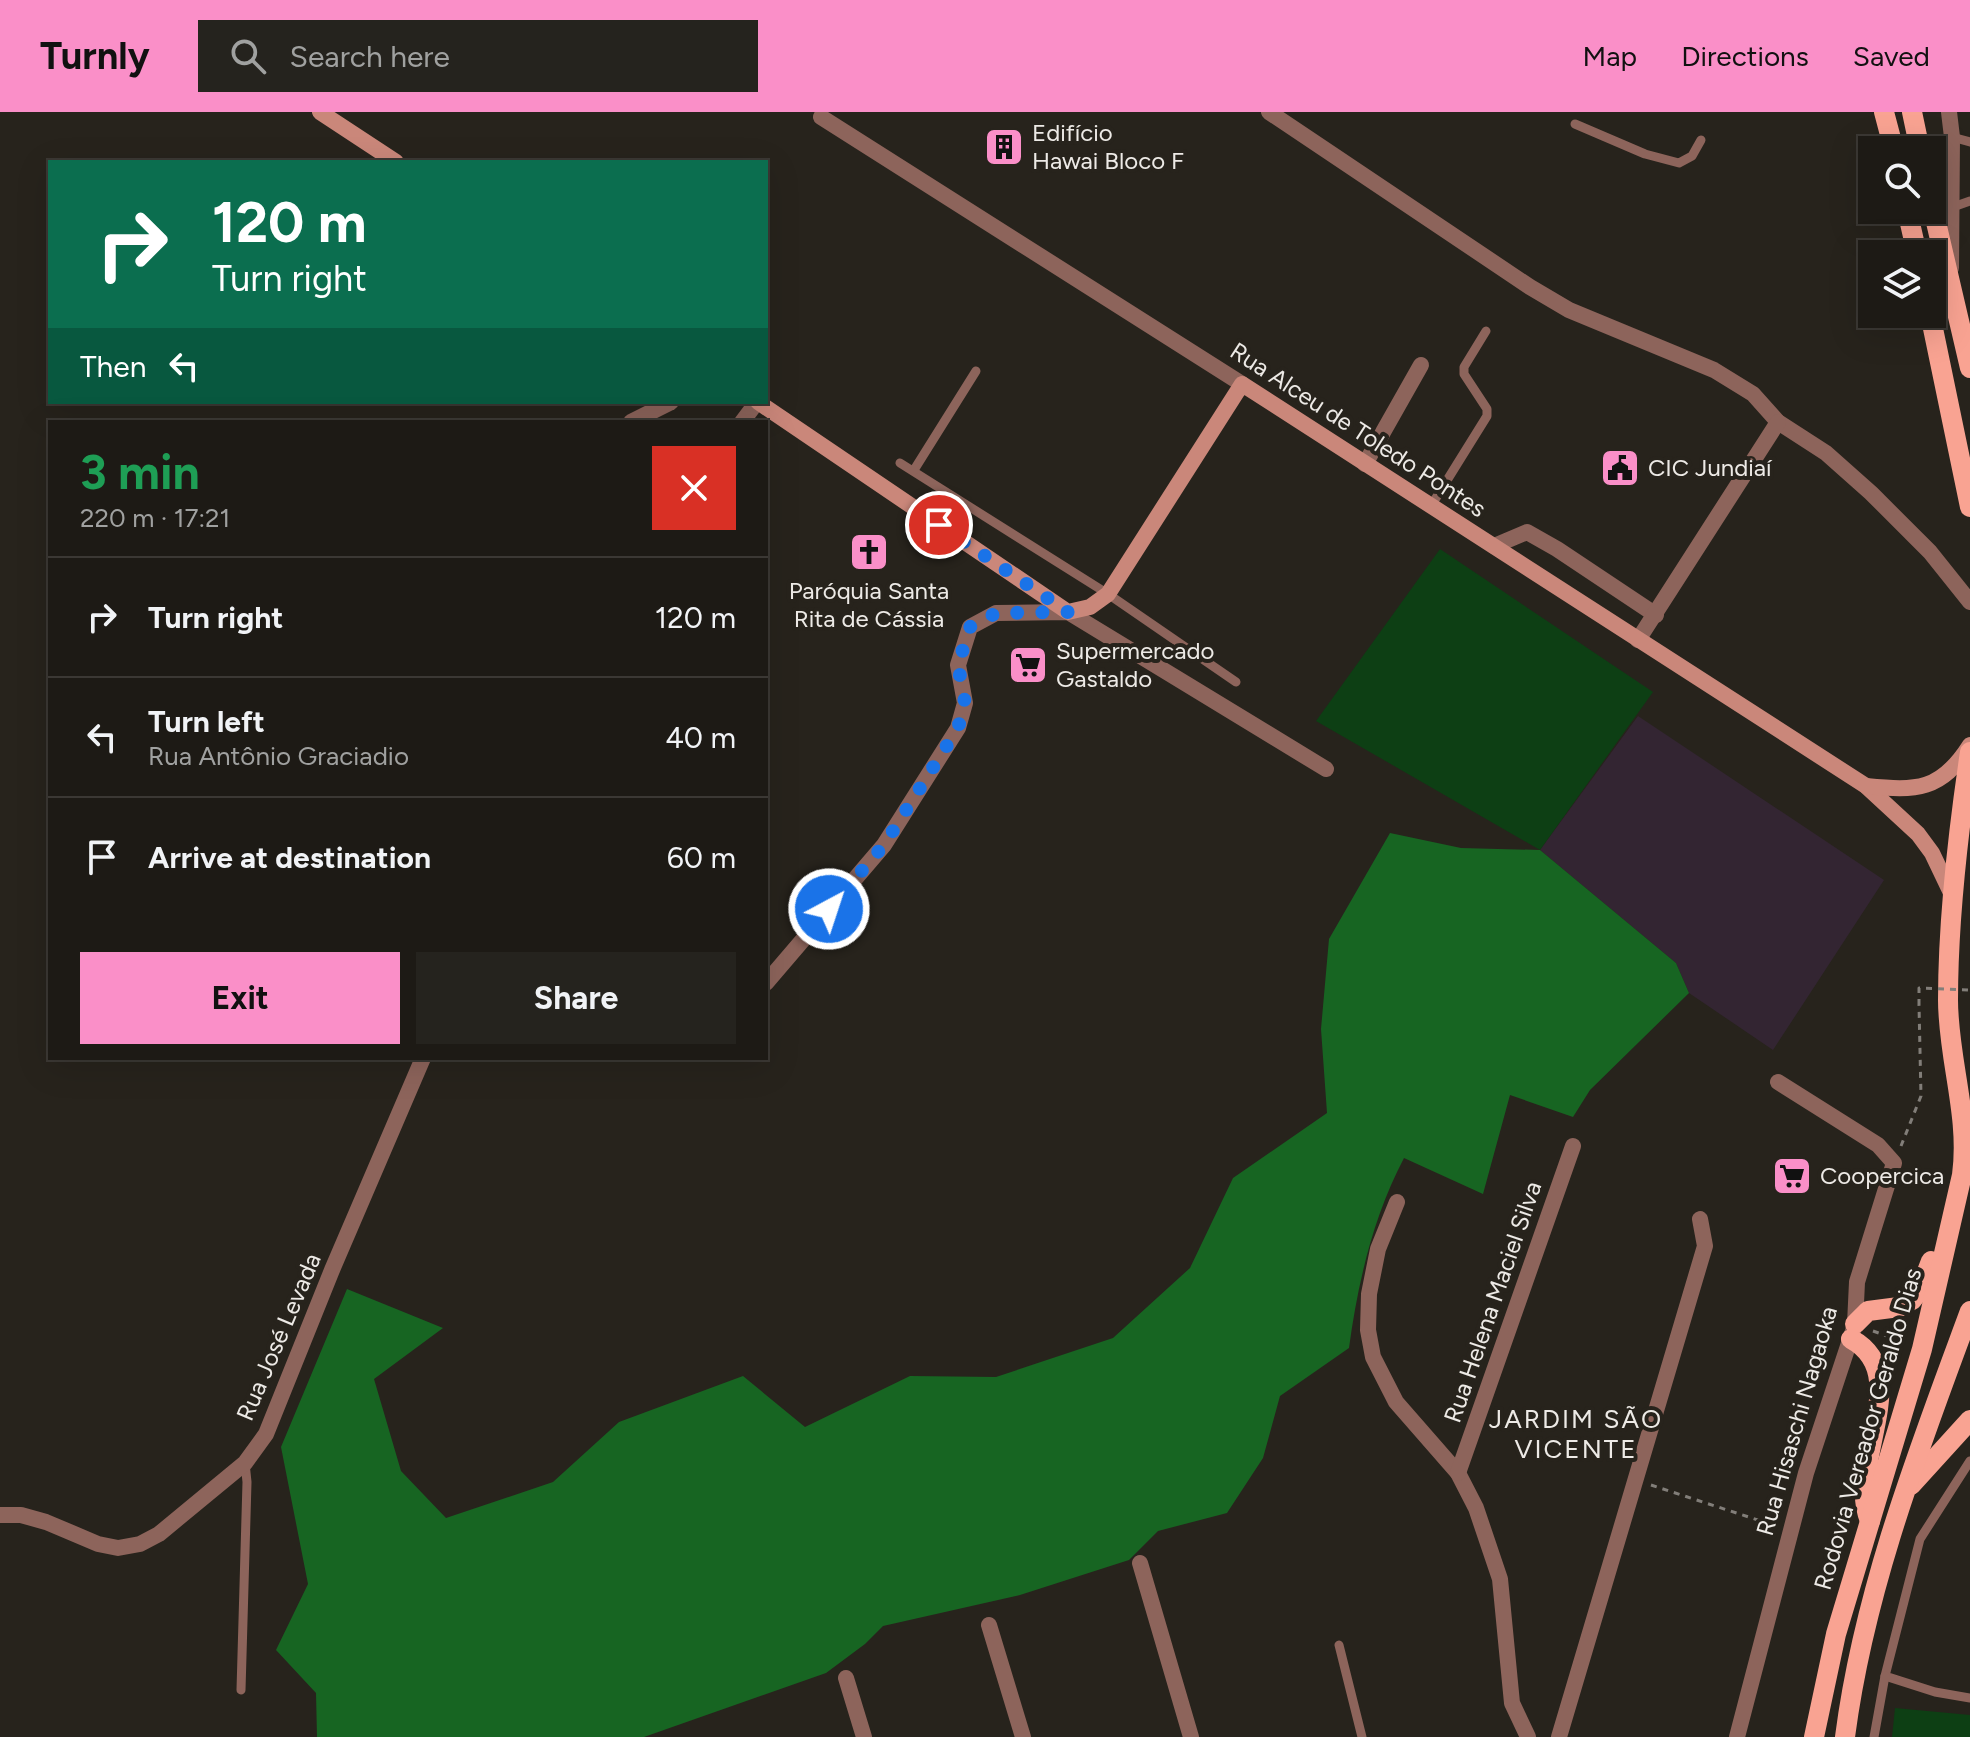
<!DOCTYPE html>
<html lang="en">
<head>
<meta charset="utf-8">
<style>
	body { margin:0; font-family:Figtree,sans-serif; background:#25231e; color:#f1f3f6; height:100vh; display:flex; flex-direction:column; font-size:30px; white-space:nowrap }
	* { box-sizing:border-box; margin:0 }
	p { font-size:26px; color:#a0a1a0 }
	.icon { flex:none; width:44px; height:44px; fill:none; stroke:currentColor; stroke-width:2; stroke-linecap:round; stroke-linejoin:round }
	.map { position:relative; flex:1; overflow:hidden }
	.panel { position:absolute; left:48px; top:308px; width:720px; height:640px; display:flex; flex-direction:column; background:#1d1a15; border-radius:0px; box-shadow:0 8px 32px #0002,0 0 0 2px #3b3834 }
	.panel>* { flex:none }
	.banner { position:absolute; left:48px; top:48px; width:720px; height:244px; border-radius:0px; box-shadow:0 8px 32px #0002,0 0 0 2px #3b3834; background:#0b6e4f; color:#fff; overflow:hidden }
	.fabs { position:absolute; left:1858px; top:24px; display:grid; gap:16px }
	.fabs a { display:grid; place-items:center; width:88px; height:88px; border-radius:0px; background:#1d1a15; box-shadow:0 8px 32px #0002,0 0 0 2px #3b3834; font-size:40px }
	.pin { position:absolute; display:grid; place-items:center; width:68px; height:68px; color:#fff; margin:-34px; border:4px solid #fff; border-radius:50%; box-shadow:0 2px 8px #0007 }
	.me { position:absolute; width:88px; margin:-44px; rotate:40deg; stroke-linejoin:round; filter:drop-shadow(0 0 6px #0008) }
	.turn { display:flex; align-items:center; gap:28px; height:168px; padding:0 32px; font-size:36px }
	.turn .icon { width:104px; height:104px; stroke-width:2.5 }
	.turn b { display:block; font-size:56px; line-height:68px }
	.then { display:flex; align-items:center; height:76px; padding:0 32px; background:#0003; gap:16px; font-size:30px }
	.round { display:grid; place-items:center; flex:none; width:84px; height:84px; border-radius:0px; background:#25231e }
	.overview { display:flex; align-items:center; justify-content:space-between; height:136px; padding:0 32px }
	h1 { font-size:48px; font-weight:700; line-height:60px; color:#1e9e55 }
	.action { display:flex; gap:16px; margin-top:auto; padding:16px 32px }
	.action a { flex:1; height:92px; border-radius:0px; background:#fa8fc8; color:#111; font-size:32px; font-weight:700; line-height:92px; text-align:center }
	.action a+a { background:#25231e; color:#f1f3f6 }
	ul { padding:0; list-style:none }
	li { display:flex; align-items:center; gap:24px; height:120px; padding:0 32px; border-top:2px solid #3b3834 }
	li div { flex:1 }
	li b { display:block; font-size:30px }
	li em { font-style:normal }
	header { display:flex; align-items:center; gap:48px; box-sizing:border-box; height:112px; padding:0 40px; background:#fa8fc8; color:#111 }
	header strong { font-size:38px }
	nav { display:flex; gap:44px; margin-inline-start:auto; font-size:28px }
	.search { width:560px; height:72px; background:#25231e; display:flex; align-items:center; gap:20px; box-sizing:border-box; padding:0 28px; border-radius:0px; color:#a0a1a0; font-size:30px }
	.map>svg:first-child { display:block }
	.education { fill:#332532 }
	.green { fill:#0d3f14 }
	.forest { fill:#176522 }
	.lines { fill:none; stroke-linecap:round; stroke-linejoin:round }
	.path { stroke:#827e79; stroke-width:3; stroke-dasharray:6 6; stroke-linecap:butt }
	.service { stroke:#8d645b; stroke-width:9 }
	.minor { stroke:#8d645b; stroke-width:16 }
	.tertiary { stroke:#8d645b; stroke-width:16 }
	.secondary { stroke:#ca877a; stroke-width:16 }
	.primary { stroke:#f9a392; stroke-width:20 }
	.path-bridge { stroke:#827e79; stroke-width:3; stroke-dasharray:6 6; stroke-linecap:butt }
	.route { stroke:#1a73e8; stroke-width:14; stroke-dasharray:0 25.2 }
	.labels { text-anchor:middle; stroke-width:8; stroke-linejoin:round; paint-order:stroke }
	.poi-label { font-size:24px; fill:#edeae6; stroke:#27231c; text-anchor:start }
	.street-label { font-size:24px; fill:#edeae6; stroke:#27231c }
	.neighbourhood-label { font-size:26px; letter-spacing:2px; fill:#edeae6; stroke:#27231c }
</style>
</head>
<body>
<header>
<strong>Turnly</strong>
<div class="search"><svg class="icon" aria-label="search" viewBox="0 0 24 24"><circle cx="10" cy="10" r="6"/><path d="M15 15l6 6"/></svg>Search here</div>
<nav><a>Map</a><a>Directions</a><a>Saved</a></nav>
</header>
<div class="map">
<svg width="1970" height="1625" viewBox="0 0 1970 1625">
	<rect width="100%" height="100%" fill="#27231c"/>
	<path class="education" d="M1638,604L1884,768L1773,938L1689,881L1676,851L1540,738Z"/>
	<g class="green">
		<path d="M1440,437L1653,580L1540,738L1316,609Z"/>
		<path d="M1895,1596L1970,1603V1625H1892Z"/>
	</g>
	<path class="forest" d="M1390,721L1461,736L1540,738L1676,851L1689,881L1590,978L1573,1005L1510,983L1483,1082L1404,1046C1373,1105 1358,1170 1349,1236L1280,1284L1263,1346L1227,1401L1158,1419L1129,1448L1020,1483L883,1514L865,1532L826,1561L644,1625H317L316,1581L276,1538L308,1472L281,1335L347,1177L443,1216L374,1267L401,1359L446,1406L553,1370L619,1310L743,1264L805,1315L910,1264L996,1265L1113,1226L1190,1156L1233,1066L1327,1001L1321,917L1329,827Z"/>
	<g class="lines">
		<g class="path">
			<path d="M1901,1034L1921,984L1919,893"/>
			<path d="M1873,1219L1904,1230"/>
			<path d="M1651,1373L1776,1414"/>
		</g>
		<g class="service">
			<path d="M1575,12L1645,42L1679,51L1692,44L1701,28"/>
			<path d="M1952,25L1970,30"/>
			<path d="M1953,95L1970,89"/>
			<path d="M900,351L1108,482L1236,570"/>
			<path d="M914,358L976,259"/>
			<path d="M1431,394L1487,304V297L1464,262V255L1486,219"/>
			<path d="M1970,1349L1920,1427L1885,1564L1935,1580L1970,1586"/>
			<path d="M1339,1533L1362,1625"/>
			<path d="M241,1578L247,1370L245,1351"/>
			<path d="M1874,1625L1885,1564"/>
		</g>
		<g class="minor">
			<path d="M1269,0L1530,175L1569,198L1714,258L1753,282L1778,310L1826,341L1871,381L1930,440L1970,490"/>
			<path d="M821,5L1242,272"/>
			<path d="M631,310L671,290"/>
			<path d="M742,310L757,290"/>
			<path d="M1365,352L1421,253"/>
			<path d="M1494,434L1527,420L1557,437L1656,503"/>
			<path d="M1638,528L1778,310"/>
			<path d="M766,871L884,733L958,616L965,591L958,553L970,515L996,501L1068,500L1326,657"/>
			<path d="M1778,970L1878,1033L1894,1051L1857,1170L1855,1212"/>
			<path d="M1397,1090L1378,1137L1369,1182L1368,1218L1373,1245L1396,1290L1458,1361L1476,1396L1500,1467L1512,1591L1528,1625"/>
			<path d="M1458,1361L1573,1034"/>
			<path d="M0,1403H21L46,1410L98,1432L118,1436L140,1432L159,1422L245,1351L266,1322L332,1158L423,946"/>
			<path d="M1140,1451L1191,1625"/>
			<path d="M989,1513L1023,1625"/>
			<path d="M846,1566L864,1625"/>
			<path d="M1559,1625L1705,1134L1700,1107"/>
		</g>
		<g class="tertiary">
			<path d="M1949,0L1952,25L1951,156"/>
			<path d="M1737,1625L1806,1361L1853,1219"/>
		</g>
		<g class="secondary">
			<path d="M320,0L396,50"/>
			<path d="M758,290L1068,500L1090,495L1108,482L1242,272L1866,674L1918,722L1932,741L1953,785"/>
			<path d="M1866,674C1917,679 1941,679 1970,633"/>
		</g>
		<g class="primary">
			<path d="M1884,0L1894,38"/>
			<path d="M1912,0L1920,38"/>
			<path d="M1932,93L1970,256"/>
			<path d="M1907,98L1917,142"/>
			<path d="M1930,202L1970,395"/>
			<path d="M1855,1212L1868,1199L1899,1195L1912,1188L1920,1178L1931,1149"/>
			<path d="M1851,1227C1916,1262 1846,1352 1870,1409"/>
			<path d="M1911,1373L1970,1308"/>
			<path d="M1814,1625L1836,1522L1922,1237L1962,1063C1970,1004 1948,947 1948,888C1948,805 1958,721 1970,640"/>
			<path d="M1845,1625C1864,1478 1919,1337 1970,1199"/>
		</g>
		<path class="path-bridge" d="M1919,893V876L1970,878"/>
	</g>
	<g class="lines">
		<path class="route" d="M829,797L884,733L958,616L965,591L958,553L970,515L996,501L1068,500L939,413"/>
	</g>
	<defs>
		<symbol id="building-square" viewBox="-11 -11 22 22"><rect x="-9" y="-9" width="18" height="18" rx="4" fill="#fa8fc8" stroke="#27231c"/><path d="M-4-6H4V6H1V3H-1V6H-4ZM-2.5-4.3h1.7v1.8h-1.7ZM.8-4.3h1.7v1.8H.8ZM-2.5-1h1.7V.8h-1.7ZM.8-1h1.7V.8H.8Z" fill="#111"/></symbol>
		<symbol id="civic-square" viewBox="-11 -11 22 22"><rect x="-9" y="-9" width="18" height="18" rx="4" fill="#fa8fc8" stroke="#27231c"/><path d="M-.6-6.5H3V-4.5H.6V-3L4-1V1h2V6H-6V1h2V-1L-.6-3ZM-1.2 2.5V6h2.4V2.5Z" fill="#111"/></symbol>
		<symbol id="church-square" viewBox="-11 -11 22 22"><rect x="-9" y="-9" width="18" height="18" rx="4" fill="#fa8fc8" stroke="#27231c"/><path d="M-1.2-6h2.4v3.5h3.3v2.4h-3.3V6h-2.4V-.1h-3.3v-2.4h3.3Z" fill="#111"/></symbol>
		<symbol id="supermarket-square" viewBox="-11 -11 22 22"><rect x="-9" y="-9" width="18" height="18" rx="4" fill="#fa8fc8" stroke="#27231c"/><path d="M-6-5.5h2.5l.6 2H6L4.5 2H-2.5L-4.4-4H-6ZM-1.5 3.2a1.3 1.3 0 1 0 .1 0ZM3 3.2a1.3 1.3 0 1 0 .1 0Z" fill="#111"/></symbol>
	</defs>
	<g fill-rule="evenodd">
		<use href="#building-square" x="982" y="13" width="44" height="44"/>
		<use href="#civic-square" x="1598" y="334" width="44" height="44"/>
		<use href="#church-square" x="847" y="418" width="44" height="44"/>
		<use href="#supermarket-square" x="1006" y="531" width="44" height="44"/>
		<use href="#supermarket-square" x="1770" y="1042" width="44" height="44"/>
	</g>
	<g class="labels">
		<g class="poi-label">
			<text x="1032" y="29">Edifício<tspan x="1032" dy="28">Hawai Bloco F</tspan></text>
			<text x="1648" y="364">CIC Jundiaí</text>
			<text x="869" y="487" text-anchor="middle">Paróquia Santa<tspan x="869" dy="28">Rita de Cássia</tspan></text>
			<text x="1056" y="547">Supermercado<tspan x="1056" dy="28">Gastaldo</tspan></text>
			<text x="1820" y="1072">Coopercica</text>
		</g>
		<g class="street-label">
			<text transform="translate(1358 318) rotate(33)" y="8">Rua Alceu de Toledo Pontes</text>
			<text transform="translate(1493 1190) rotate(-71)" y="8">Rua Helena Maciel Silva</text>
			<text transform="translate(279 1225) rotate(-67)" y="8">Rua José Levada</text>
			<text transform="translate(1797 1309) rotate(-74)" y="8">Rua Hisaschi Nagaoka</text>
			<text transform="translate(1868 1317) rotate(-74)" y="8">Rodovia Vereador Geraldo Dias</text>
		</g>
		<g class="neighbourhood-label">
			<text x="1576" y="1316">JARDIM SÃO<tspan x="1576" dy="30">VICENTE</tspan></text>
		</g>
	</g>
</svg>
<div class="fabs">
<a><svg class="icon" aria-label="search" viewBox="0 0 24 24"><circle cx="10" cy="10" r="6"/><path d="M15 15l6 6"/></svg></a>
<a><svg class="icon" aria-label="layers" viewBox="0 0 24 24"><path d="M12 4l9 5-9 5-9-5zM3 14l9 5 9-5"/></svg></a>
</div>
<div class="pin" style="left:939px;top:413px;background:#d93025"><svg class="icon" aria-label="arrive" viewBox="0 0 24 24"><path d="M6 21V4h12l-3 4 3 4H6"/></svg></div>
<svg class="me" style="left:829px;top:797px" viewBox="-20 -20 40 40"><circle r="17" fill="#1a73e8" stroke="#fff" stroke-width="3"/><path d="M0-11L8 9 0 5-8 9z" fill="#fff"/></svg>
<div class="banner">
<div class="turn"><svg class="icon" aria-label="right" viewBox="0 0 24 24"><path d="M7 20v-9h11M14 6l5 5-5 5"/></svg><div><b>120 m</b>Turn right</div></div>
<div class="then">Then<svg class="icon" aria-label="left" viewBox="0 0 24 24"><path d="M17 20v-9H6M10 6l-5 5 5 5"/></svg></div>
</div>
<section class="panel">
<div class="overview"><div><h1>3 min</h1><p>220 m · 17:21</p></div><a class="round" style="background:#d93025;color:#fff"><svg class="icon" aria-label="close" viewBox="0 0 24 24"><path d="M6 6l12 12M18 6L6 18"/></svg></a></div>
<ul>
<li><svg class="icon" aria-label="right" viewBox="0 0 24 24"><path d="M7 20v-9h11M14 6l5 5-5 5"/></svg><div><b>Turn right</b></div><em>120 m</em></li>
<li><svg class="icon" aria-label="left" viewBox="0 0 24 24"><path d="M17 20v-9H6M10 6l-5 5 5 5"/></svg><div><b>Turn left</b><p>Rua Antônio Graciadio</p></div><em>40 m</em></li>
<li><svg class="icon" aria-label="arrive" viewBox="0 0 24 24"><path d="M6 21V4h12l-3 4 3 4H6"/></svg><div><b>Arrive at destination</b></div><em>60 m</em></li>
</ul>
<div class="action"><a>Exit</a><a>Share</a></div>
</section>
</div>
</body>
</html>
